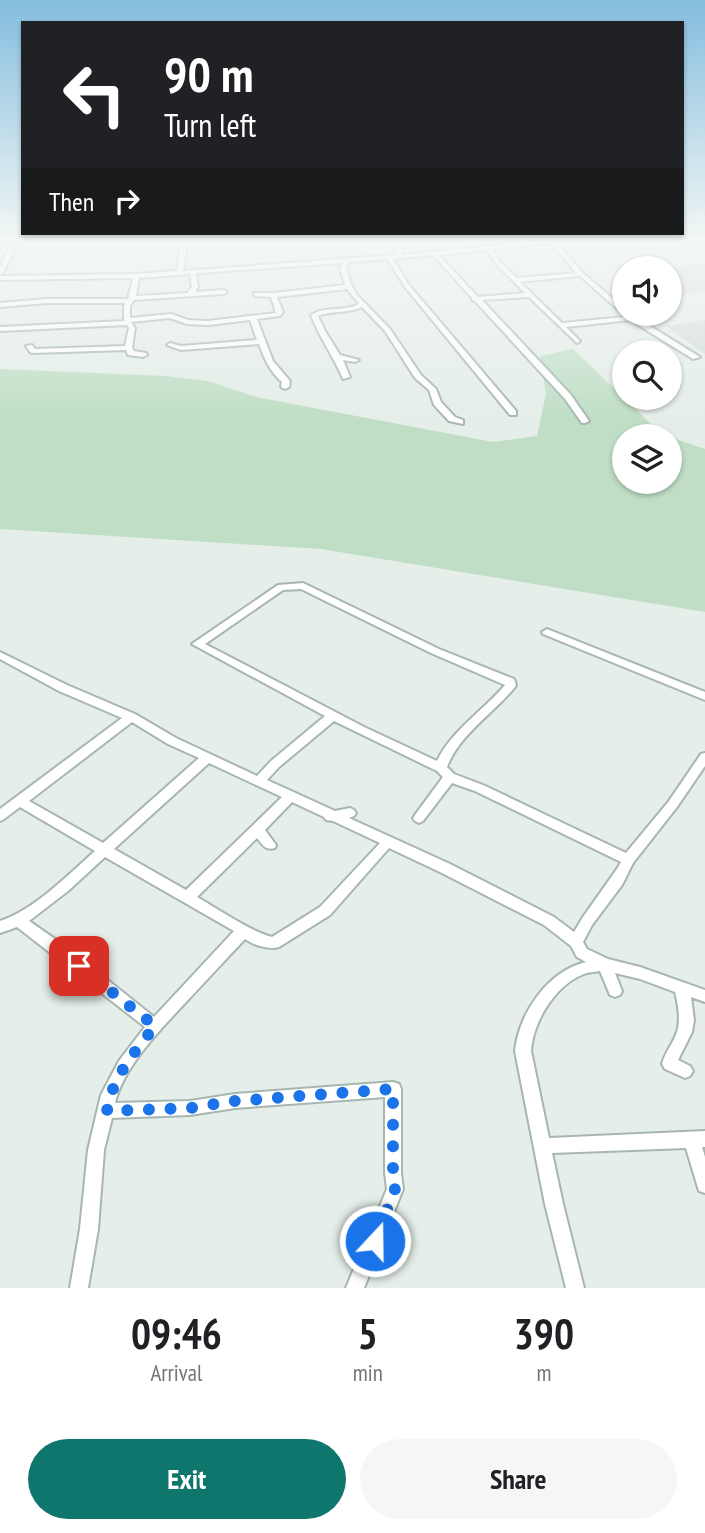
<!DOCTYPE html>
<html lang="en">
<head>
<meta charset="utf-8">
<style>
	body { margin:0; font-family:"PT Sans Narrow",sans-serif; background:#f6f6f6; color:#202124; height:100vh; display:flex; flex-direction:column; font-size:26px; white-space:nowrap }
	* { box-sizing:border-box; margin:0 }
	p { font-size:23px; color:#757577 }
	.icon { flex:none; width:38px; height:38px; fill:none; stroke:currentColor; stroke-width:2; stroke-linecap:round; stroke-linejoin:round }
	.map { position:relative; height:1288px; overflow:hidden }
	.details { display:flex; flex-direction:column; background:#fff; flex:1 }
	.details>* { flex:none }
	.guide { position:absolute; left:21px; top:21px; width:663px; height:214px; border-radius:0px; box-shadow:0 2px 5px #0004; background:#202124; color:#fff; overflow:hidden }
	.controls { position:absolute; left:612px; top:256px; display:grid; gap:14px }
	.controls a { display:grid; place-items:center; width:70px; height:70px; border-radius:50%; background:#fff; box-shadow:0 2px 5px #0004; font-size:35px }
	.pin { position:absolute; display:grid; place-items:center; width:60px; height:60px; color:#fff; margin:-30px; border-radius:14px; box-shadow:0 4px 10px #0006 }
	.me { position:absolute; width:77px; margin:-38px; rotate:21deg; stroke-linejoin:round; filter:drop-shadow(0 0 5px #0008) }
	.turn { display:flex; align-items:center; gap:24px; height:147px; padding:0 28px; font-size:32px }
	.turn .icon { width:91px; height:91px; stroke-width:2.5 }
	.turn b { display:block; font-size:49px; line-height:60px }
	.then { display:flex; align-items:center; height:66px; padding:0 28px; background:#0003; gap:14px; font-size:26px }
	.eta { display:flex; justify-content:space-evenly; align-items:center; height:119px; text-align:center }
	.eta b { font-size:42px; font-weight:600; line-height:49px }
	.button { display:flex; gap:14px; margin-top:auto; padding:14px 28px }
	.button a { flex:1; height:80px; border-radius:42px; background:#0f766e; color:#fff; font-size:28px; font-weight:600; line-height:80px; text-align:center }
	.button a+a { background:#f6f6f6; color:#202124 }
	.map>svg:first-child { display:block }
	.built { fill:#d3ddd8 }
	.green { fill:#bfdec5 }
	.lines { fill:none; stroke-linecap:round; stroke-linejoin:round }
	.minor-casing { stroke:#a7b6b0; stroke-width:4 }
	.minor { fill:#fff; fill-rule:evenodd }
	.route { stroke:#1a73e8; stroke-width:12; stroke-dasharray:0 21.6 }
</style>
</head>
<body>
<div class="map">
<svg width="705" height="1288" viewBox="0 0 705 1288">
	<rect width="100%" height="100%" fill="#e5eee9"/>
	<g class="built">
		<path d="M705,263V291L670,296V268Z"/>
		<path d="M705,320V354L666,326Z"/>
	</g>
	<path class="green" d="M573,349L659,432L667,436H625V481H670V437L705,449V612L321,549L0,529V369L167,376L208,381L256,397L493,442L537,436L546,394L540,356Z"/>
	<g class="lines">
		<defs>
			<g id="minor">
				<path d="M13,241H19L3,273L0,275V267Z"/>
				<path d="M181,241H187L183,271L394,255L398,251L385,241H391L403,250L401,255L541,241H560L557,243L583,273L625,309V313H629L700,357L693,359L630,320L566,327L580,341L577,343L529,297L482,300L571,395L589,421L585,423H582L565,399L475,301L472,300V298L433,255L393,259L409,285L516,411V415H510L405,287L387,259L349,262L346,268L352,287L358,296L390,329L421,375L436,389L441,402L455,417L463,420V424L449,421L434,405L429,390L415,378L385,331L362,307C348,314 332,310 318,316L325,331L340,355L359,360L355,362L343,360L350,377L343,379C334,357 319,337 311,315C325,306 344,312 359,304L347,289L277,297L283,312L280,316L257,319L273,361L290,381L289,387L285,389L281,387L282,382C270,372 264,358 259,344L181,350L167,345L170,343L181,346L257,340L250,320L208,325L187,324L170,318L131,322L135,328L132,348L134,351L146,353L147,355L143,357L128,355L126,350L32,353L30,352L26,346L32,345L35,349L125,346L129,328L127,325L0,331V327L124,321V306L125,303H47L0,307V303L47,299H128L133,278L0,280V276L136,274L177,271ZM551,243L576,273L517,278L501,263L492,249ZM487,250L497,265L525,293L478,297L439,255ZM343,263L340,268L345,285L273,293H254V295L256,296L271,297L276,313L208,321L188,320L171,314L130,318V306L134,300L224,294L227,292L224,290L195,292L198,287L196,275L198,273ZM190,274L192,287L187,293L136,296L139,278ZM580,276L623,314L625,317L562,323L520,282Z"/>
				<path d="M303,583L439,649L514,679L516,685L515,687C494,713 459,735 447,767L454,774L483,785L626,853L669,801L701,754L705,753V766L677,807L633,863L622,885L592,925L583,942L587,949L608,959L640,967L705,990V1002L691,997L694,1020L692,1032L678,1060L690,1066L693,1071L690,1076L685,1078L665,1069L662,1064C665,1052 673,1044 677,1032C681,1020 678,1004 675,992L640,979L615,973L622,991L620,995L615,997L610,995L600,971C595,972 589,972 584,974C555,985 533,1022 531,1051L549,1138L705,1131V1147H702L705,1157V1193L699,1191L686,1148L552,1153L563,1204L584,1288H566L545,1204L515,1051C519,1013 548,971 586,962L577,957L571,946L544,925L440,872L389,848L330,915L279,947C269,950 253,945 245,939C225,960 206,981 186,1002C161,1029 123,1067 115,1103L190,1101L235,1094L393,1082L399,1084L401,1089V1173L403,1189L364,1288H346L387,1189L385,1173V1097L235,1108L190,1115L112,1118L104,1150L98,1229L88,1288H70L80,1229L88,1150L101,1095L119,1061L145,1027L17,927L0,933V921C33,911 69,874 95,851L20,807L4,819L0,821V809L122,718L59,691L0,659V652L67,685L135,714L176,738L257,776L271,761L325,716L192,644L278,585ZM301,589L431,653L505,685C484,710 452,730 437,761L364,727L205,644L283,590ZM334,721L437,771L443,777L415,815L413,818L415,821L419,823L423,821L452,783L475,791L621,862L617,869L583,917L574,932L554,917L450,864L349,818L354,816L356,813L354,810L350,808L335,811L267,780L279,767ZM132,722L168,744L199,758L103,843L29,801ZM209,763L282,797L186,890L114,849ZM292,802L324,817L326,820L333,821L380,843L320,907L272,937C250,931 218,909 197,897L257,838C262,844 265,851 275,848L276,845L265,830ZM105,857L234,931L154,1017L65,946L29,921L68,891Z"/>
				<path d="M547,629L705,692V700L543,634L542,632Z"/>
			</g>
		</defs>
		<use href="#minor" class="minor-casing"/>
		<use href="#minor" class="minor"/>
	</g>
	<linearGradient id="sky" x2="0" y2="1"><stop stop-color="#84bdde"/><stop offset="0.57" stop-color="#f3f7f5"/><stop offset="1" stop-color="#f3f7f5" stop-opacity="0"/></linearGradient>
	<rect width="705" height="421" fill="url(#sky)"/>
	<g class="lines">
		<path class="route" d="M79,966L155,1026C135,1052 112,1077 107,1111L190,1108L235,1101L393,1089V1172L395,1189L375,1241"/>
	</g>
</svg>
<div class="controls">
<a><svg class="icon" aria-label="sound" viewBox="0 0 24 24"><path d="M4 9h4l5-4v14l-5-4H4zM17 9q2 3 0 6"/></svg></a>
<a><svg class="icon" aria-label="search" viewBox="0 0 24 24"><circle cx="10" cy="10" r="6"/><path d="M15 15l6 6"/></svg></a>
<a><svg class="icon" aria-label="layers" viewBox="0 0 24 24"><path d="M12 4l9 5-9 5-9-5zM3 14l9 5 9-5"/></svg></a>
</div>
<div class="pin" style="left:79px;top:966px;background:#d93025"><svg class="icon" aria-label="arrive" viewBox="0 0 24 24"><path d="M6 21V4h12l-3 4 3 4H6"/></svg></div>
<svg class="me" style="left:375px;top:1241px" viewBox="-20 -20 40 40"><circle r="17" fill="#1a73e8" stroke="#fff" stroke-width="3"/><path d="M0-11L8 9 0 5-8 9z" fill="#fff"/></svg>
<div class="guide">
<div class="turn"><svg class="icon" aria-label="left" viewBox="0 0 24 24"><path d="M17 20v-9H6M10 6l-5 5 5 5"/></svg><div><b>90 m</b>Turn left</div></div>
<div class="then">Then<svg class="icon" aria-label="right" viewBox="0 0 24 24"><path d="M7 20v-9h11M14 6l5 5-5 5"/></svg></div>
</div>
</div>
<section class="details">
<div class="eta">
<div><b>09:46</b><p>Arrival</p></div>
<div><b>5</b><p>min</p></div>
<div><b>390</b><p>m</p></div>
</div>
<div class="button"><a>Exit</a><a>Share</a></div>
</section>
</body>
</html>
